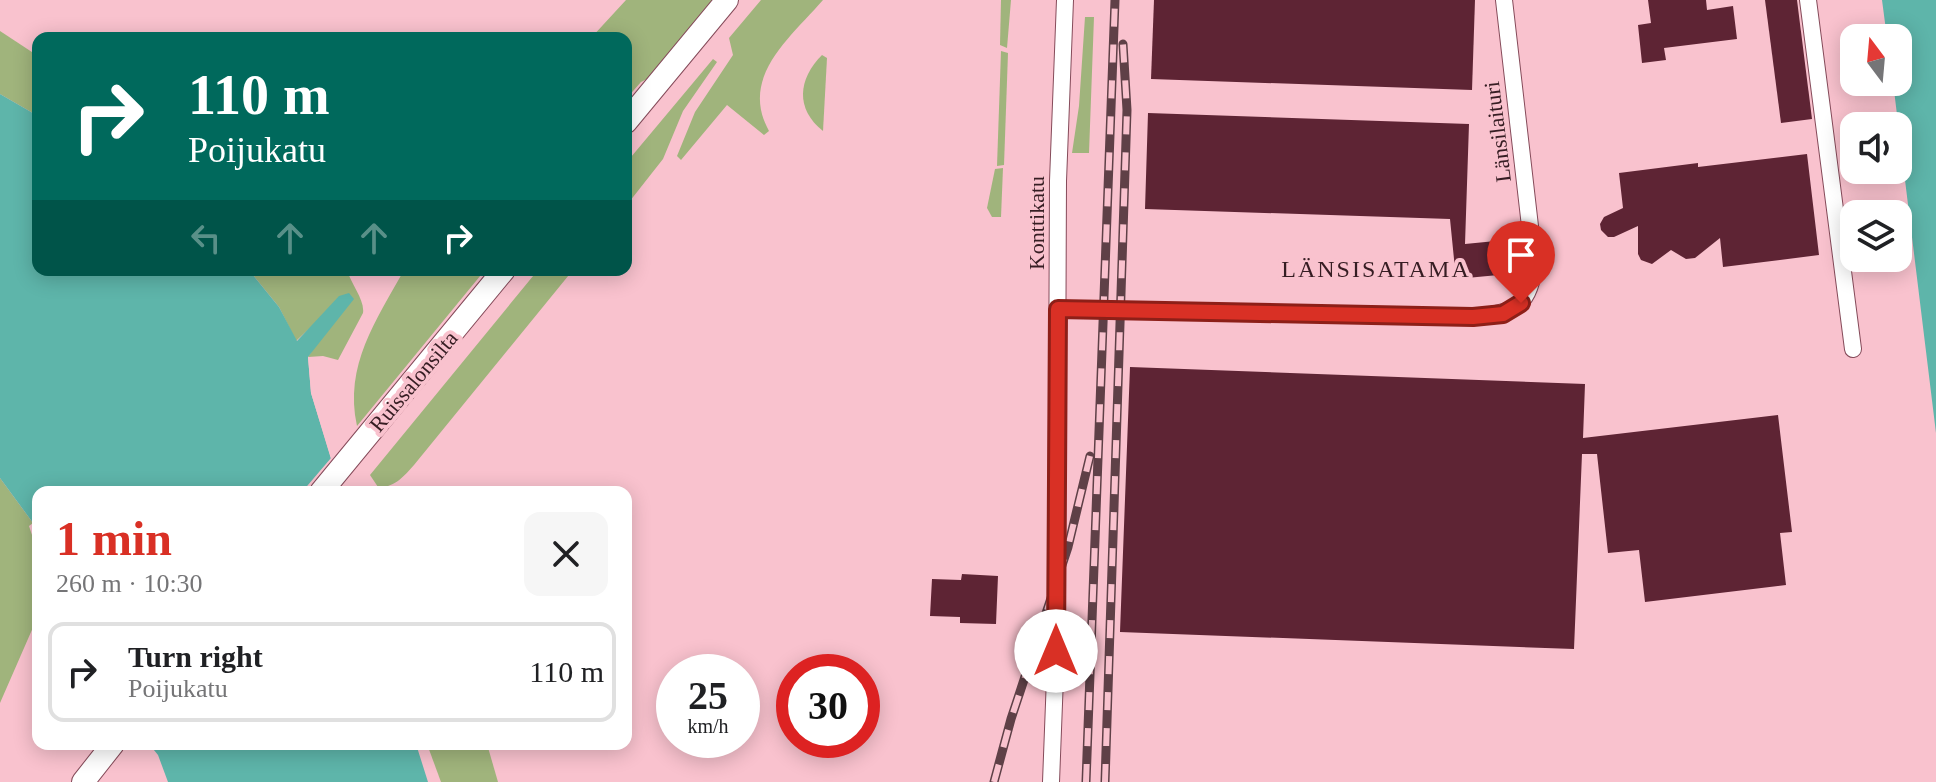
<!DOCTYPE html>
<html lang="en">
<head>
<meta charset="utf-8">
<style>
	body { margin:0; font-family:Georgia,serif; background:#f6f6f6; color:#202124; height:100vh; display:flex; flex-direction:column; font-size:30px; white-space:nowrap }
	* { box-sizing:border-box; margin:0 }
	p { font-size:26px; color:#757577 }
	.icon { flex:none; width:44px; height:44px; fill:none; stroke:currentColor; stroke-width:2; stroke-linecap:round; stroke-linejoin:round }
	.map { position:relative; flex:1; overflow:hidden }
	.drawer { position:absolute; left:32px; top:486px; width:600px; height:264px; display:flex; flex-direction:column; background:#fff; border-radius:16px; box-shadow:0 4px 20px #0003 }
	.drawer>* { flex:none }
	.top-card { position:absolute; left:32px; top:32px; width:600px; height:244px; border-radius:16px; box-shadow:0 4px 20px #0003; background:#00695c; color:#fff; overflow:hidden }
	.needle { width:52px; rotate:344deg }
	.buttons { position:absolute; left:1840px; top:24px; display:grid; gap:16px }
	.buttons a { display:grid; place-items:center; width:72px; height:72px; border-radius:16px; background:#fff; box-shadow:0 4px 20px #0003; font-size:40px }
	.speed { position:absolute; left:656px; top:654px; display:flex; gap:16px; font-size:40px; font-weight:700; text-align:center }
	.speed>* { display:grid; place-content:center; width:104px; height:104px; border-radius:50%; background:#fff; box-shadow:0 4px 20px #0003; line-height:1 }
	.speed small { font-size:20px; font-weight:400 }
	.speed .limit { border:12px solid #d22; background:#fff; color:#111 }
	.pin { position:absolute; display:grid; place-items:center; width:68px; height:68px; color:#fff; margin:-82px -34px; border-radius:50% 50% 50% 0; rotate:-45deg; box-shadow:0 0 8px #0007 }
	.pin .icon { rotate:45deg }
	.me { position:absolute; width:88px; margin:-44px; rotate:0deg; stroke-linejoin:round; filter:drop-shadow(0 0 6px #0008) }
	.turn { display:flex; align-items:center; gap:28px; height:168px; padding:0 24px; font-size:36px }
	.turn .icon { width:104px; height:104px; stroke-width:2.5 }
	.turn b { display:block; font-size:56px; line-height:68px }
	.lanes { display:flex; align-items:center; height:76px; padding:0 24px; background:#0003; justify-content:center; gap:40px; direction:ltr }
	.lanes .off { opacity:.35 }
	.round { display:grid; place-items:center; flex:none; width:84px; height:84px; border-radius:16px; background:#f6f6f6 }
	.overview { display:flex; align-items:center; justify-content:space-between; height:136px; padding:0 24px }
	h1 { font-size:48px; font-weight:800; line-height:60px; color:#d93025 }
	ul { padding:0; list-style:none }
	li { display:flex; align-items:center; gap:24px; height:100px; margin:0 16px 12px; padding:0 8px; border:4px solid #e0e0e0; border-radius:16px }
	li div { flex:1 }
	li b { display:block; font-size:30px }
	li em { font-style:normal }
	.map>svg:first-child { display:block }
	.green { fill:#a0b47c }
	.water { fill:#5eb5aa }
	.pier { fill:#f9c2ce }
	.building { fill:#5e2434 }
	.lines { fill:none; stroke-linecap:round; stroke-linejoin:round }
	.minor-casing { stroke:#854b5a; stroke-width:18 }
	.tertiary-casing { stroke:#854b5a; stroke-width:24 }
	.minor { stroke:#fff; stroke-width:16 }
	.tertiary { stroke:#fff; stroke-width:22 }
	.rail-casing { stroke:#5f4047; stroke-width:9 }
	.rail { stroke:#f9c2ce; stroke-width:6; stroke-dasharray:18; stroke-linecap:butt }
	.route-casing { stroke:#8d1f18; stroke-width:20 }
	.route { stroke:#d93025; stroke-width:14 }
	.labels { text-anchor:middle; stroke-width:8; stroke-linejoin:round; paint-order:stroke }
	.street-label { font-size:22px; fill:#361d23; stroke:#f9c2ce }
	.neighbourhood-label { font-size:24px; letter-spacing:2px; fill:#361d23; stroke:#f9c2ce }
</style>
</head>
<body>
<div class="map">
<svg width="1936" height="782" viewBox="0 0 1936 782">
	<rect width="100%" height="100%" fill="#f9c2ce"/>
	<g class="green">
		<path d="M626,0H713L647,79L641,82L626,99V38H591Z"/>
		<path d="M761,0H823C790,38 739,77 769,131L764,135L727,105L681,160L677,156L695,112L733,55L729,38Z"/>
		<path d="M1001,0H1011L1007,48L1000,45Z"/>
		<path d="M1085,17H1094L1089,153H1072L1079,106Z"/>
		<path d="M0,31L38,56V116L0,94Z"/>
		<path d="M1001,51L1008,53L1004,165L997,166Z"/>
		<path d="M822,55L827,58L823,131C795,109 798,79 822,55Z"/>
		<path d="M713,59L717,62L683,111L663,159L626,206V163Z"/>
		<path d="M1003,168L1001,217H992L987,208L995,169Z"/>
		<path d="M249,270H347C351,284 365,300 363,313L338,360L323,356L308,357L320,339L313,325L296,341L279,307Z"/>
		<path d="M404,270H485L357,426C344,365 376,321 404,270Z"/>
		<path d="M538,270H573L414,465C404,476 395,488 378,487L370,475Z"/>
		<path d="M0,478L33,523L29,526L38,553V616L0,703Z"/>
		<path d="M427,744H487L498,782H441Z"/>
	</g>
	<g class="water">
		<path d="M1882,0H1936V433L1893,82H1898V38H1887Z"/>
		<path d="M0,94L38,116V270H249L279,307L297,341L339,296L349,293L354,299L308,357L311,393L341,492H38V538L33,523L0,478Z"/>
		<path d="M149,744H416L428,782H168L158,755Z"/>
	</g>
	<path class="pier" d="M308,357H313L315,392L345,492H302L331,458L311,393Z"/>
	<g class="building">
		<path d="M1154,0H1475L1472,90L1151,79Z"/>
		<path d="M1648,0H1706L1707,10L1733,6L1737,39L1664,48L1666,60L1642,63L1638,25L1651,23Z"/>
		<path d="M1765,0H1797L1812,119L1781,123Z"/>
		<path d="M1148,113L1469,124L1465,244L1506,240L1509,274L1456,279L1450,219L1145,209Z"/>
		<path d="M1807,154L1819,255L1723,267L1720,238L1695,258L1686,259L1671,250L1652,264L1641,260L1638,254V226L1614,237H1608L1601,230L1600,224L1604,217L1623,208L1619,173L1698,163V167Z"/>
		<path d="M1130,367L1585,384L1583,438L1778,415L1792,532L1780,533L1786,585L1645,602L1639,550L1608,553L1597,454H1582L1574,649L1120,632Z"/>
		<path d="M962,574L998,576L996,624L960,623V617L930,616L932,579L961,580Z"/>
	</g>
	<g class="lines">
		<defs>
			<g id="minor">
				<path d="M1808,0L1853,349"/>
				<path d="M1058,309L1473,317C1515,314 1532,304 1534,261L1504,0"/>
				<path d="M1051,782L1056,651L1058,181L1065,0"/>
			</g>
			<g id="tertiary">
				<path d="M626,122L727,0"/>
				<path d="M321,492L504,270"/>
				<path d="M83,782L113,744"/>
			</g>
		</defs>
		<use href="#minor" class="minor-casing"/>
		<use href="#tertiary" class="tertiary-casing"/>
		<use href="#minor" class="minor"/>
		<use href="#tertiary" class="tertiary"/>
		<defs>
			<g id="rail">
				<path d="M994,782L1011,719L1068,547L1090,456"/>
				<path d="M1086,782L1115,0"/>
				<path d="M1105,782L1127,110L1123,44"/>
			</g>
		</defs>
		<use href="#rail" class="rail-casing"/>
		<use href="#rail" class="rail"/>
	</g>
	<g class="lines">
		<defs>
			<path id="route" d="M1056,651L1058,309L1473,317L1503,314L1521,303"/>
		</defs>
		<use href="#route" class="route-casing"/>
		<use href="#route" class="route"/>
	</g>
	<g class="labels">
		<g class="street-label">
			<text transform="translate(1497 132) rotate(-97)" y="8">Länsilaituri</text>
			<text transform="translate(1036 223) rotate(-90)" y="8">Konttikatu</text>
			<text transform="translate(413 381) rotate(-50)" y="8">Ruissalonsilta</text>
		</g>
		<g class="neighbourhood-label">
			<text x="1376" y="277">LÄNSISATAMA</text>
		</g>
	</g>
</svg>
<div class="buttons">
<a><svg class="needle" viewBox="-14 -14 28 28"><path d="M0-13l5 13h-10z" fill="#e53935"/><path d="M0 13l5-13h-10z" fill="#757577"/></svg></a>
<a><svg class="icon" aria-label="sound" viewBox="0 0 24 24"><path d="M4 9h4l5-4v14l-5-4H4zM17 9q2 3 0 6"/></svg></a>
<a><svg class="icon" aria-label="layers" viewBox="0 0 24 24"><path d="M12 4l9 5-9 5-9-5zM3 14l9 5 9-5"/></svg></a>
</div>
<div class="speed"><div>25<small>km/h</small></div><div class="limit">30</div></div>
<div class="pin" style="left:1521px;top:303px;background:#d93025"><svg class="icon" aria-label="arrive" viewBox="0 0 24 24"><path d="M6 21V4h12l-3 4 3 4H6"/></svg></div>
<svg class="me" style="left:1056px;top:651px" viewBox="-20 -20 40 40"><circle r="19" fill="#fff"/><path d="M0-13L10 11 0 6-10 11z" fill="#d93025"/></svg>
<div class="top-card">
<div class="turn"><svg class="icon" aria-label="right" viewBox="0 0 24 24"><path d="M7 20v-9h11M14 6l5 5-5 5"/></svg><div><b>110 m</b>Poijukatu</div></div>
<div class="lanes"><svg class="icon off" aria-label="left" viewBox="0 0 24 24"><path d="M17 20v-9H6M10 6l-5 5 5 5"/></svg><svg class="icon off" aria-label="ahead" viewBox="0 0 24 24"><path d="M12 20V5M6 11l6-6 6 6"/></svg><svg class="icon off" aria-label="ahead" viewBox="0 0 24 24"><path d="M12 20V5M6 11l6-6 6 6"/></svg><svg class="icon" aria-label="right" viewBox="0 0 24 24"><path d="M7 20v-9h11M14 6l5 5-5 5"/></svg></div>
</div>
<section class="drawer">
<div class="overview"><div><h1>1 min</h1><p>260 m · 10:30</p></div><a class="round"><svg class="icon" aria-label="close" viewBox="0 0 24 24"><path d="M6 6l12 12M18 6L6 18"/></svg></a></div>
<ul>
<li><svg class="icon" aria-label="right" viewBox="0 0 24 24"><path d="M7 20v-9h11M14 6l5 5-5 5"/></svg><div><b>Turn right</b><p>Poijukatu</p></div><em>110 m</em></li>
</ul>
</section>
</div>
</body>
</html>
